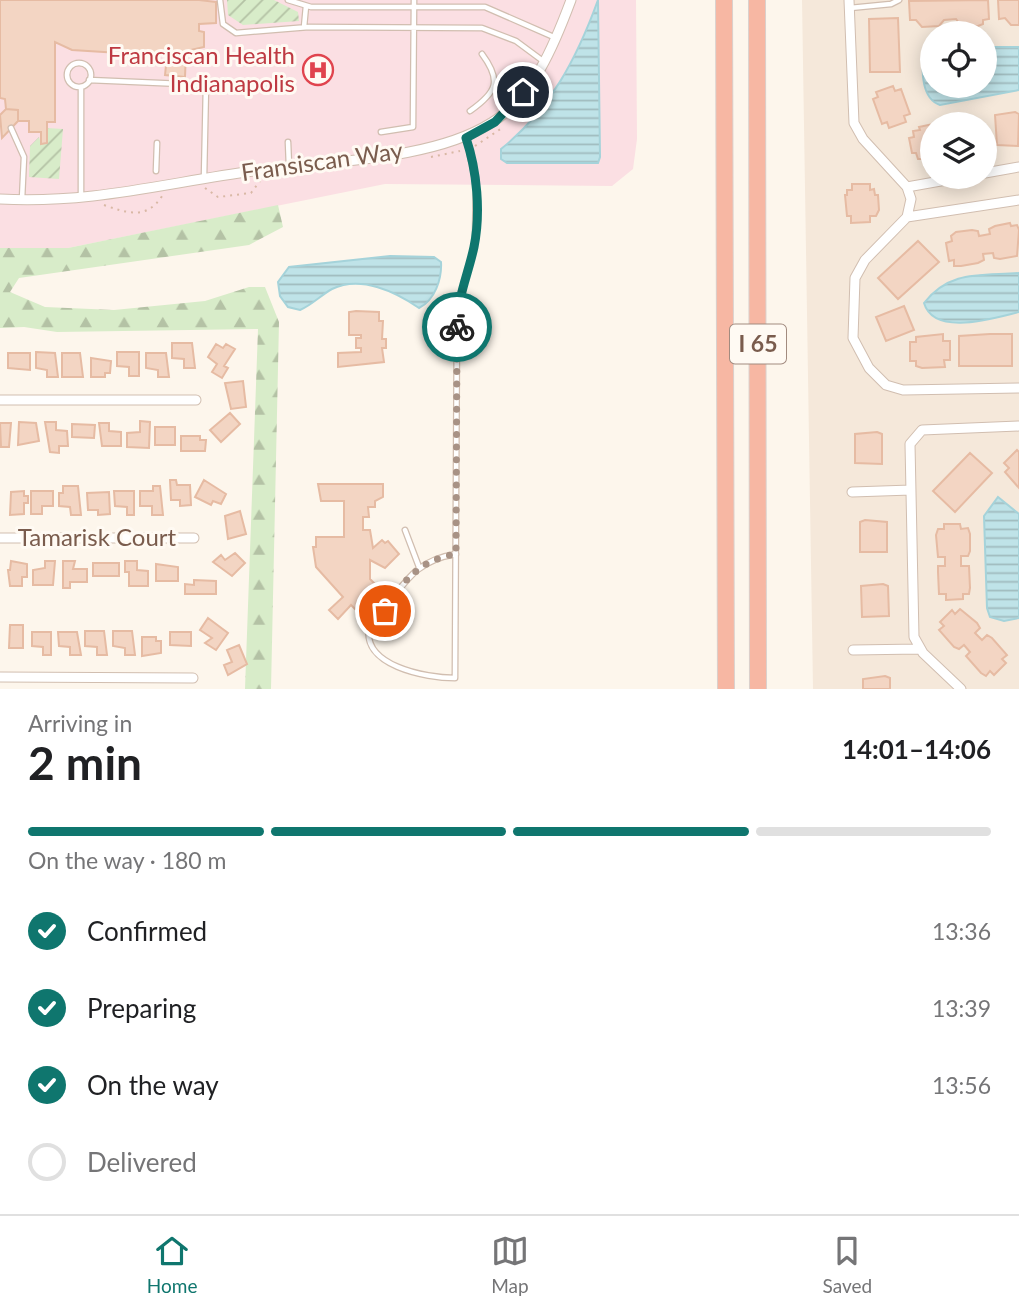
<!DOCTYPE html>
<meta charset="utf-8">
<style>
:root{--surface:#fff;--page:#f2f2f2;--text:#202124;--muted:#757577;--line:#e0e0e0;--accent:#0f766e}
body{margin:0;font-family:Lato,sans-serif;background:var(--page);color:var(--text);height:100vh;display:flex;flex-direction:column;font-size:26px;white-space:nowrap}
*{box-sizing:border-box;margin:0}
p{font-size:23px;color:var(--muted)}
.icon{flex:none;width:38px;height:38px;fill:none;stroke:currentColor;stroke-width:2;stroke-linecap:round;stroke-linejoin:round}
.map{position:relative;height:689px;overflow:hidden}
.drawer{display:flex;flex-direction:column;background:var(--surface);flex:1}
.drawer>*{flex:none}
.tools{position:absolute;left:920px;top:21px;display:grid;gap:14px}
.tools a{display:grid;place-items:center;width:77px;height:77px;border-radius:50%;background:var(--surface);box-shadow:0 4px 18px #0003;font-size:35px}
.pin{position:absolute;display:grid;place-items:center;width:60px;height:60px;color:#fff;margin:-30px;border:4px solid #fff;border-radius:50%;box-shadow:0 2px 7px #0007}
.courier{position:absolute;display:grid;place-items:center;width:70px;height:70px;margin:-35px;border:5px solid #0f766e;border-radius:50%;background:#fff;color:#222;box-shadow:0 2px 9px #0007}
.overview em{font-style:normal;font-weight:700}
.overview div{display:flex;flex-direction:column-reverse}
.overview{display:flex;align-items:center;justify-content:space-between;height:119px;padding:0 28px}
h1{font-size:46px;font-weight:700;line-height:52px}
.bar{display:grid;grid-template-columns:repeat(4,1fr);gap:10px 7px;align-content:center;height:84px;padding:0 28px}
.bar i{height:9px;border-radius:5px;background:var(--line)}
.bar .active{background:var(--accent)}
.bar p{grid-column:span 4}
ol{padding:0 28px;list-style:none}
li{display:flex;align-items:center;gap:21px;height:77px}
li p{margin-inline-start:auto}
li .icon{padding:7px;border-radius:50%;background:var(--accent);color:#fff;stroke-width:4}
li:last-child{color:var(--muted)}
li i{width:38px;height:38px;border:4px solid var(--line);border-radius:50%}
.tab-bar{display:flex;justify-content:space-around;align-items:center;height:98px;border-top:2px solid var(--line);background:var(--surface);font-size:19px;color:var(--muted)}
.tab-bar a{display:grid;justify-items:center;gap:4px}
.tab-bar .active{color:var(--accent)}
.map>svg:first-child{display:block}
.residential{fill:#f5e8da;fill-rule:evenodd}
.medical{fill:#fbdfe3}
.forest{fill:url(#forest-firs)}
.garden{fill:url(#garden-furrows)}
.water{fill:url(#water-rules);stroke:#a5d3da;stroke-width:2}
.building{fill:#f3d5c3;stroke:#e6bba3;stroke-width:2}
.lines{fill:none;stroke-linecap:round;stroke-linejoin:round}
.lane-casing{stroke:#d1beb0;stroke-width:7}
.street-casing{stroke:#d1beb0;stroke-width:11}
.highway-casing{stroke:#dad1cd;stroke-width:18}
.path{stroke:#d9b8a5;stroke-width:2;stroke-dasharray:2 5;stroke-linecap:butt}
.lane{stroke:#fff;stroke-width:4.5}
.street{stroke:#fff;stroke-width:9}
.highway{stroke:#f7b7a3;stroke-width:16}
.done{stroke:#a89285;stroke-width:7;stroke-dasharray:0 12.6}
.route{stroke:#0f766e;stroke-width:9}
.labels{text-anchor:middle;stroke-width:6;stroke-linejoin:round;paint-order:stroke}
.shield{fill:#fffaf3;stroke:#a28b7f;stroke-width:2}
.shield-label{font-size:23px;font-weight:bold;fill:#7a5c4d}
.health-label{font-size:24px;fill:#be3a42;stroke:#fffaf3;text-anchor:end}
.street-label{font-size:24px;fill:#7a5c4d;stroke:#fffaf3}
</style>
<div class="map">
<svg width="1019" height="689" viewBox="0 0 1019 689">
<defs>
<pattern id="forest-firs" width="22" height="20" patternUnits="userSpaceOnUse" patternTransform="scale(1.75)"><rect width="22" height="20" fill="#d8ecc9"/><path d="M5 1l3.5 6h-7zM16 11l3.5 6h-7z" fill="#b4c2a5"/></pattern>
<pattern id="garden-furrows" width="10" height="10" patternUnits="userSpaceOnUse" patternTransform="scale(1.75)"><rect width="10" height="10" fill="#d8ecc9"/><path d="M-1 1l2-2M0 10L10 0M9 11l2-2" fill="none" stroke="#b4c2a5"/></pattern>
<pattern id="water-rules" width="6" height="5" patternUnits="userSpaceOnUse" patternTransform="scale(1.75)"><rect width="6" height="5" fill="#bfe3e8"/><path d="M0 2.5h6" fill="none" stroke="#a0bbbe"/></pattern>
</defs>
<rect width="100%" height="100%" fill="#fdf6ec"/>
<path class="residential" d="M802,0H1019V689H813ZM933,33H985V86H933ZM933,124H985V177H933Z"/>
<path class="medical" d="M0,0H636L637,139L633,169L612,186L385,184L68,248H0Z"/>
<path class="forest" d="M278,205L283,227L249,245L19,278L10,292L45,307L114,310L205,301L249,287H265L279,322L271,689H245L258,329L57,332L24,327L0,328V248H68Z"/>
<path class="garden" d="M227,0H274L298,12L299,21L243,25L228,15Z
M47,128L63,129L59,179L29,177L30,146L39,137L41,144L47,143Z"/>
<path class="water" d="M598,0L600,157L598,163H507L501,159V149C550,110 577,58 598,0Z
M985,47H1019V90L940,105C922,99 921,72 924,55L933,48V86H985Z
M390,256L434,257L441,262C442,279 435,300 419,308C396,292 361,275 332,289C321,295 312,305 300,310L288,307L280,296L278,282L289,267Z
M1019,273V312C994,318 934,337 924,303C950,270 980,276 1019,273Z
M998,497L1019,514V618L1004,621L990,617L987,608L984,516Z"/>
<path class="building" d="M0,0H199L216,2V23L199,24V31L204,32V47L186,51L185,77L165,75L167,56L72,50L55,42V122H47V143L41,144V132H29V121H18V110L6,109L5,99L0,98Z
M988,0L989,19L983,20V24L978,26L962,27L956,19L944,20L939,26L922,27L916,20H910L909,1Z
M998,0H1019V25H1011L1005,18L999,19Z
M898,18L900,72H870L869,19Z
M893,86L895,91L901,89L910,114L904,116L906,122L889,128L887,122L882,124L873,99L878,97L876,92Z
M6,109L18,110V121L2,138L0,115Z
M1015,112L1019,114L1018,146L997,145L995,115Z
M933,124V159H918L916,153H912L909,138L914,137L913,131L920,130L919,127Z
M852,184H870V190L874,189L875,195H878L879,210L876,216H870V222L851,223V216H847L845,195H847V190H852Z
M1010,223L1011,226L1017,225L1019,230L1017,256L1000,259L994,258L993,253L983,254L984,260L978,263L961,266H954V260L949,261L946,243L952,241L951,236L956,232L972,230L978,231L979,236L990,234L989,229L995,226Z
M918,241L939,262L898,299L878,278Z
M904,306L914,330L886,341L876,317Z
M356,311L379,312V321H383L382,339H386V348H382L384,362L338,367V353L361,352V348H356V338H361V335H349V312Z
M943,334V341H950V360H944L945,367L922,368L916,366V361H910V342H916V337Z
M990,334H1012V366H959V336Z
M172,343H192L195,368H184V359L172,358Z
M216,344L223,348L226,344L235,349L224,366L228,368L222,378L212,372L217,364L208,357Z
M36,352L55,353L58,377H47V370L36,368Z
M117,352H139V376H129V367L117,366Z
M8,353H30V370L8,368Z
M62,353H80L83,377H62Z
M146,353H166L169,377H158V370L146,368Z
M91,358L111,361L110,373H105V377H91Z
M243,381L246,407L231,409L225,383Z
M230,413L240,424L221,442L210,430Z
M140,421L150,422L149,448L127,447V433L140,432Z
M19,422L36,423L39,441L18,445Z
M45,422H56V430L67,431L68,446H59V453L50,452Z
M0,423H11L9,447H1Z
M99,423H109V431L121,432V446H102Z
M72,424L95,425L94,438L72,437Z
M155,427H175V445H155Z
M877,432L882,434V464L855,463V434Z
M181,436H200V440H206L205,451H181Z
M1017,450L1019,452V488L1005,472L1009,468L1004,463Z
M970,453L992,473L955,512L933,491Z
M170,480H176L177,485H190L191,505L180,506V500H171Z
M204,480L226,494L221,504L213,501L211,505L195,497Z
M318,484H383V497L375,501V507H368L369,517H363V530H370L373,548L382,540L385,543L388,541L399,554L385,568L370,560V579L383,592L364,611L361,608L358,612L351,605L338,619L329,610L343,597L316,567L313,547H316V537H344V501H321Z
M63,486H78L81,515H71L70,507L59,506V493H63Z
M153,486H160L163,515H152V506H140V491H153Z
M24,491V496H28V503H24V514L10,515L11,492Z
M31,491H53V506H42V514H31Z
M114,491H134V515H127V507L115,506Z
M109,492L110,514L98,515V510H88L87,493Z
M240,511L246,534L228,539L225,516Z
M865,520L887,522V552H860V522Z
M944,524H960L961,529L968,528L970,534V551L968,556H961V566H969L970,588L969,594H963V599L946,600V594H939L938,572V566H945V557H938L936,535L938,529H944Z
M235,553L245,563L232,576L213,562L221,555L225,560Z
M11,561L27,564V577H22V586H10L8,570H10Z
M45,561H55L53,585H33V570L45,568Z
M63,561H75L73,569H87V582H70V588H63Z
M125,561H137V570L148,571V586H129V572H125Z
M93,563H119V576H93Z
M156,564L178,567V581H156Z
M194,580L216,581V594H185V584L194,585Z
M883,584L888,586L889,616L862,617L861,586Z
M960,609L977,623L980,628L975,633L982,640L987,635L992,638L1007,655L1002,659L1006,663L994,675L990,671L986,676L981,673L966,656L970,652L964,645L959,649L954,647L939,630L944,626L940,622L952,610L955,614Z
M208,618L228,633L216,650L205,643L212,638L200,630Z
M10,625H23V648H9Z
M85,631H104L107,655H97V647L85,646Z
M113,631H132L135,655H125V648L113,646Z
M32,632H51V655H43V647L32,646Z
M58,632H77L81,655H70V647L59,646Z
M170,632H191V646L170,645Z
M142,637H156V641H161V653L142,656Z
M239,645L247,664L228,675L224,665L232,662L227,650Z
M885,676L890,678V689H863V679Z"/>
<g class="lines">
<g class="lane-casing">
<path id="lane" d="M220,0L223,24L236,33L309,27L482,28L516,41L543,61
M288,0L311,7H485L556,38
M850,8L891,4L899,0
M304,27L306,6
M67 75a12 12 0 1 1 24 0a12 12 0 1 1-24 0Z
M89,80L206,85L204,178
M81,87V198
M470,111C497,92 502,81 482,54
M11,128L24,157L22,199
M381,132L413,127L414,0
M288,142L289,166
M156,171L157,143
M405,530L419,567
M456,554C406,562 402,594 370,624C358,666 427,678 455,678L457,311L475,243L476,183L466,137"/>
</g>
<g class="street-casing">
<path id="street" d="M849,0L854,123L863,139L907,187L911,199L907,217L865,260L855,278L853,338L869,368L886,385L903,390L1019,388
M985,173L1019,167
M907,187L963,177
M0,199C91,204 165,183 253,171C324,161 431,161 491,123C533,98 555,43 571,0
M907,217L1019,200
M0,400H196
M852,492L911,490
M0,538H194
M853,650L919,649
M0,677L193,678
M961,689L923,653L914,637L910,444L922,430L1019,426"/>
</g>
<g class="highway-casing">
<path id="highway" d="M724,0L726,689
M757,0L758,689"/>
</g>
<path class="path" d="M475,146L502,128
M431,157L460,151
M205,188L218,197L251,193L260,181
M104,205C127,213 147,220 162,196"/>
<use href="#lane" class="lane"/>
<use href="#street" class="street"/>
<use href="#highway" class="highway"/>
</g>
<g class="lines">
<path class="done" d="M385,611C403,580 420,560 456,554L457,327"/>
<path class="route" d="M457,327C457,298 468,275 474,247C481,212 477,171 466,138L495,122L523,92"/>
</g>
<defs>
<g id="hospital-ring" transform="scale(1.575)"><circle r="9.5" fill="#fffaf3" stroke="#e0444e" stroke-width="1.5"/><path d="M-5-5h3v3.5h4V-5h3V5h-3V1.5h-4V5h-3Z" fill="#e0444e"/></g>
</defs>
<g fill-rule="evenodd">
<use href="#hospital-ring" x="318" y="70"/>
</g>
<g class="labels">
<rect class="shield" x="730" y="324.5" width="56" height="39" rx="5"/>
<g class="shield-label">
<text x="758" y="352">I 65</text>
</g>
<g class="health-label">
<text x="295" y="64">Franciscan Health<tspan x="295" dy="28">Indianapolis</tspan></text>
</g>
<g class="street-label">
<text transform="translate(322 162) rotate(-8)" y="8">Fransiscan Way</text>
<text x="97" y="546">Tamarisk Court</text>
</g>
</g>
</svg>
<div class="tools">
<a><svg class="icon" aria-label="locate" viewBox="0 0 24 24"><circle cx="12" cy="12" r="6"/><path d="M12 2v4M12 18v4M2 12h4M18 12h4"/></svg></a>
<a><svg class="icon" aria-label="layers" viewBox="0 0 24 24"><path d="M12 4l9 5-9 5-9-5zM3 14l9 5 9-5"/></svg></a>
</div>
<div class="pin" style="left:385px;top:611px;background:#ea580c"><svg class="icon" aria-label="bag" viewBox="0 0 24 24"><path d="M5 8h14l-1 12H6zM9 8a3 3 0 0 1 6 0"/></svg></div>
<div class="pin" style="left:523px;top:92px;background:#1f2937"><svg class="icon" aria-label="home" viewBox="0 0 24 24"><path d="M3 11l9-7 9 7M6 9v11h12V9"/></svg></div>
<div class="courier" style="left:457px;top:327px"><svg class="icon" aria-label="bike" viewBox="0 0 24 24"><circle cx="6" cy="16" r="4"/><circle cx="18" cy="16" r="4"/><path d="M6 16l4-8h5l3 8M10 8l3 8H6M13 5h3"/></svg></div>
</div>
<section class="drawer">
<div class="overview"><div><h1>2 min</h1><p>Arriving in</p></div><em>14:01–14:06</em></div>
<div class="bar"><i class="active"></i><i class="active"></i><i class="active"></i><i></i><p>On the way · 180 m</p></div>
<ol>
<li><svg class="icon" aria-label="check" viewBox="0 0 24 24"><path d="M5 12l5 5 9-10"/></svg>Confirmed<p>13:36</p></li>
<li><svg class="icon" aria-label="check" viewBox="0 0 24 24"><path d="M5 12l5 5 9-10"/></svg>Preparing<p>13:39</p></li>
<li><svg class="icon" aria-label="check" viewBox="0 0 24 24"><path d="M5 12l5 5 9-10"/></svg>On the way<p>13:56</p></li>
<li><i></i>Delivered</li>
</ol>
</section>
<nav class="tab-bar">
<a class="active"><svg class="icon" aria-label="home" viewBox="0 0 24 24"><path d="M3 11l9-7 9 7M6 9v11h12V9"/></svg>Home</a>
<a><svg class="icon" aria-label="map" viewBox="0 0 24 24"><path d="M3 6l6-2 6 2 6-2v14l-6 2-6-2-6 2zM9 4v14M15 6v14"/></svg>Map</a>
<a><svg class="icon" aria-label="saved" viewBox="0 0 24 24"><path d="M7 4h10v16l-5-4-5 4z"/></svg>Saved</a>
</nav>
